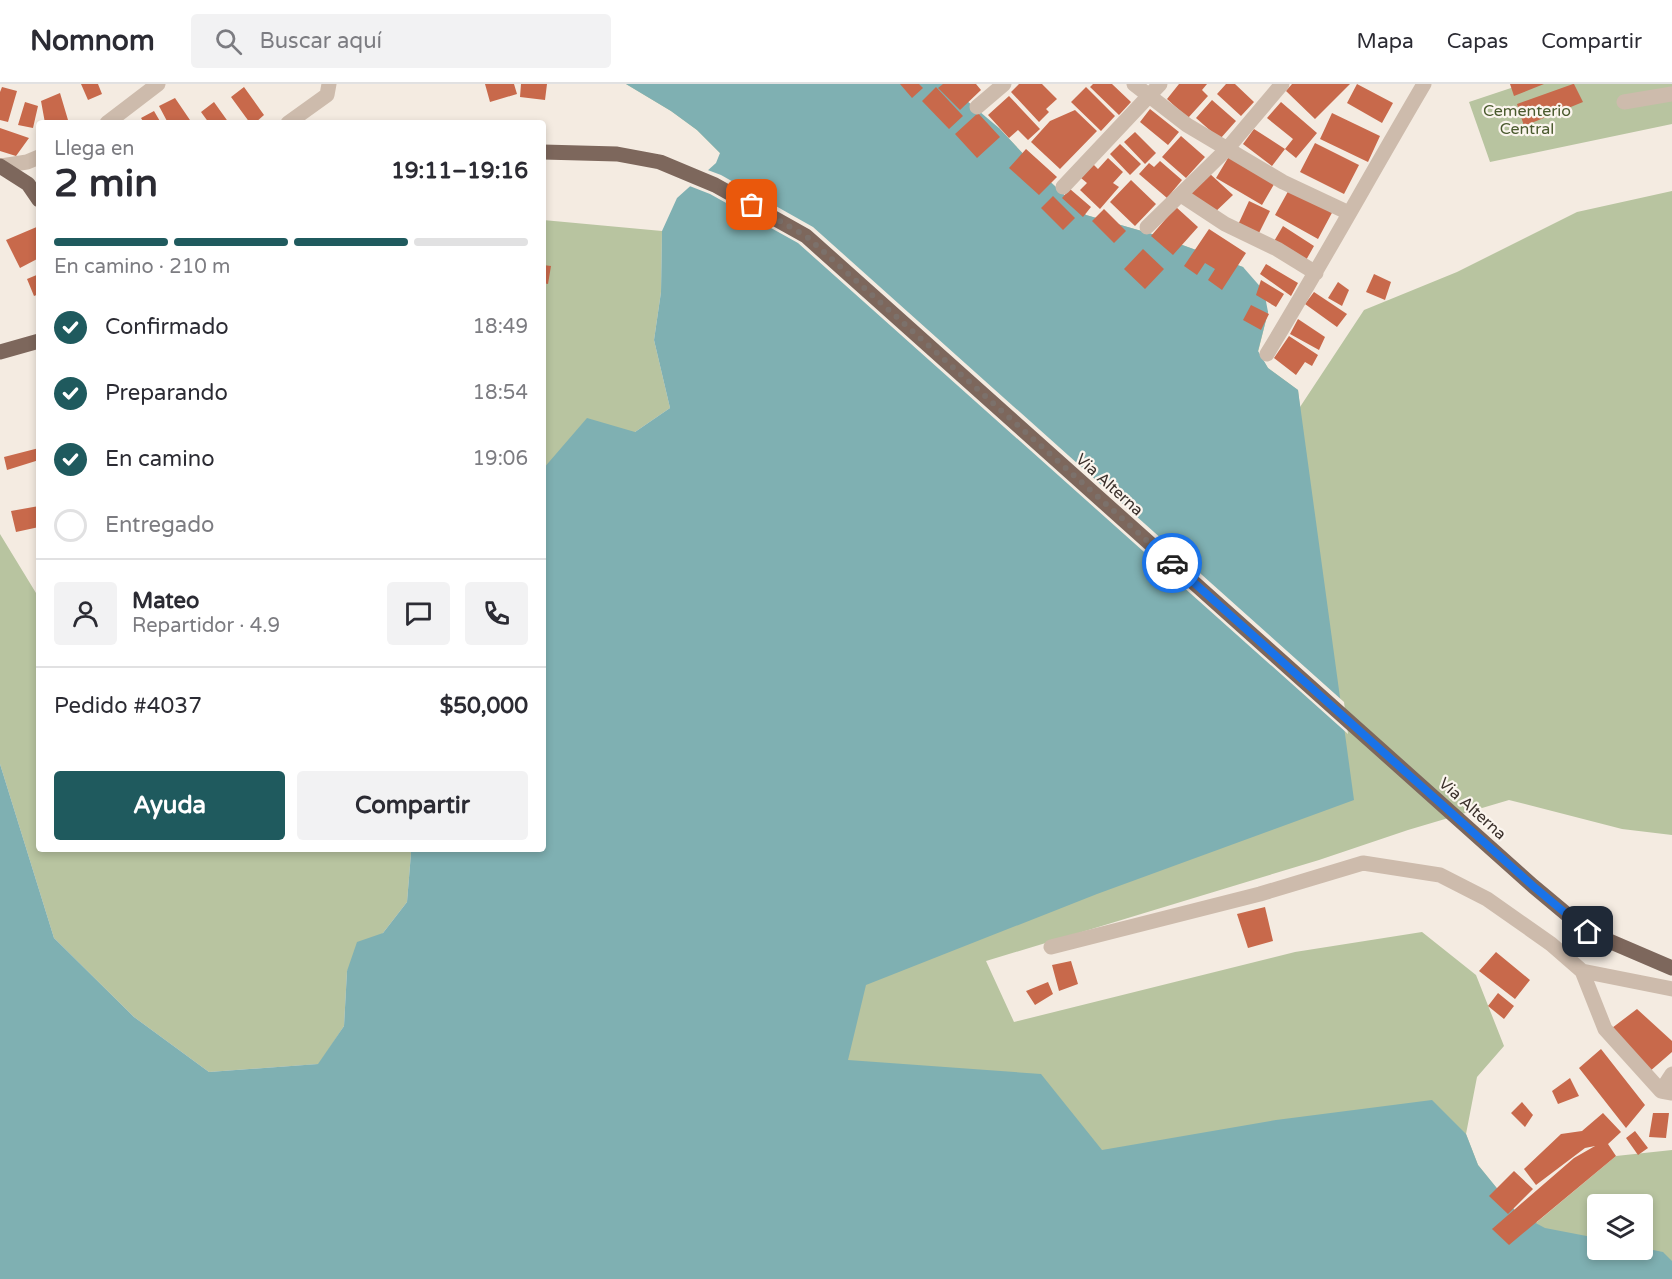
<!DOCTYPE html>
<html lang="es">
<meta charset="utf-8">
<style>
:root{--surface:#fff;--page:#f2f2f3;--text:#2b2b33;--muted:#7c7c81;--line:#e1e1e2;--accent:#1f5a5e}
body{margin:0;font-family:"Varela Round",sans-serif;background:var(--page);color:var(--text);height:100vh;display:flex;flex-direction:column;font-size:22px;white-space:nowrap}
*{box-sizing:border-box;margin:0}
p{font-size:20px;color:var(--muted)}
.icon{flex:none;width:33px;height:33px;fill:none;stroke:currentColor;stroke-width:2;stroke-linecap:round;stroke-linejoin:round}
.map{position:relative;flex:1;overflow:hidden}
.panel{position:absolute;left:36px;top:36px;width:510px;height:732px;display:flex;flex-direction:column;background:var(--surface);border-radius:6px;box-shadow:0 3px 9px #0003}
.panel>*{flex:none}
.tools{position:absolute;left:1587px;top:1110px;display:grid;gap:12px}
.tools a{display:grid;place-items:center;width:66px;height:66px;border-radius:6px;background:var(--surface);box-shadow:0 3px 9px #0003;font-size:30px}
.pin{position:absolute;display:grid;place-items:center;width:51px;height:51px;color:#fff;margin:-26px;border-radius:12px;box-shadow:0 3px 9px #0006}
.courier{position:absolute;display:grid;place-items:center;width:60px;height:60px;margin:-30px;border:4px solid #1a73e8;border-radius:50%;background:#fff;color:#222;box-shadow:0 2px 8px #0007}
.overview em{font-style:normal;font-weight:700}
.overview div{display:flex;flex-direction:column-reverse}
.overview{display:flex;align-items:center;justify-content:space-between;height:102px;padding:0 18px}
h1{font-size:39px;font-weight:700;line-height:45px}
.bar{display:grid;grid-template-columns:repeat(4,1fr);gap:9px 6px;align-content:center;height:72px;padding:0 18px}
.bar i{height:8px;border-radius:4px;background:var(--line)}
.bar .current{background:var(--accent)}
.bar p{grid-column:span 4}
.line{display:flex;align-items:center;gap:15px;padding:0 18px;border-top:2px solid var(--line)}
.line div{flex:1}
.round{display:grid;place-items:center;flex:none;width:63px;height:63px;border-radius:6px;background:var(--page)}
ol{padding:0 18px;list-style:none}
li{display:flex;align-items:center;gap:18px;height:66px}
li p{margin-inline-start:auto}
li .icon{padding:6px;border-radius:50%;background:var(--accent);color:#fff;stroke-width:4}
li:last-child{color:var(--muted)}
li i{width:33px;height:33px;border:3px solid var(--line);border-radius:50%}
.action{display:flex;gap:12px;margin-top:auto;padding:12px 18px}
.action a{flex:1;height:69px;border-radius:6px;background:var(--accent);color:#fff;font-size:24px;font-weight:700;line-height:69px;text-align:center}
.action a+a{background:var(--page);color:var(--text)}
header{display:flex;align-items:center;gap:36px;box-sizing:border-box;height:84px;padding:0 30px;background:var(--surface);border-bottom:2px solid var(--line)}
header strong{font-size:28px}
nav{display:flex;gap:33px;margin-inline-start:auto;font-size:21px}
.search{width:420px;height:54px;background:var(--page);display:flex;align-items:center;gap:15px;box-sizing:border-box;padding:0 21px;border-radius:6px;color:var(--muted);font-size:22px}
.map>svg:first-child{display:block}
.green{fill:#b8c4a0;fill-rule:evenodd}
.water{fill:#7fb0b2}
.pier{fill:#f4ebe1}
.building{fill:#c8694b}
.lines{fill:none;stroke-linecap:round;stroke-linejoin:round}
.minor{stroke:#cdbbac;stroke-width:15}
.major{stroke:#7d675c;stroke-width:15}
.done{stroke:#7c716b;stroke-width:6;stroke-dasharray:0 10.8}
.route{stroke:#1a73e8;stroke-width:8}
.labels{text-anchor:middle;stroke-width:4.5;stroke-linejoin:round;paint-order:stroke}
.park-label{font-size:16px;fill:#4a5a2e;stroke:#fbf5ee}
.street-label{font-size:16px;fill:#3b302b;stroke:#fbf5ee}
</style>
<header>
<strong>Nomnom</strong>
<div class="search"><svg class="icon" aria-label="search" viewBox="0 0 24 24"><circle cx="10" cy="10" r="6"/><path d="M15 15l6 6"/></svg>Buscar aquí</div>
<nav><a>Mapa</a><a>Capas</a><a>Compartir</a></nav>
</header>
<div class="map">
<svg width="1672" height="1195" viewBox="0 0 1672 1195">
<rect width="100%" height="100%" fill="#f4ebe1"/>
<path class="green" d="M626,0L999,44L1043,91L1086,131L1152,150L1243,183L1268,228L1258,268L1268,284L1298,306L1300,323L1364,226L1457,188L1577,128L1672,107V751L1622,745L1509,716L1408,746L1319,776L986,877L1014,938L1295,868L1422,848L1476,891L1504,962L1477,993L1466,1050L1478,1081L1517,1129L1537,1138L1616,1072L1672,1066V1195H985L874,1191L720,69L697,46L671,27ZM1598,1120H1642V1166H1598Z
M1523,0H1672V40L1490,78L1469,18Z
M543,136L662,147L661,208L654,256L670,324L635,348L543,385Z
M0,450L36,509L39,521V765H408L411,769L407,818L383,849L347,887L344,942L319,980L209,988L134,933L54,854L0,680Z"/>
<path class="water" d="M626,0H947L999,44L1043,91L1086,131L1152,150L1243,183L1264,207L1268,228L1258,267L1268,284L1298,306L1354,716L1097,810L866,901L848,976L1041,990L1102,1066L1276,1036L1432,1016L1466,1050L1478,1081L1517,1129L1545,1144L1597,1154L1598,1166H1642L1643,1164L1663,1168L1672,1177V1195H0V680L54,854L134,933L209,988L318,980L344,942L347,887L357,858L383,849L407,818L411,769L408,765H543V385L587,334L635,348L670,324L654,256L661,208L662,147L677,114L716,79L720,69L697,46L671,27Z"/>
<path class="pier" d="M705,85L721,91L813,143L1344,618L1348,650L798,159L710,110L687,101Z"/>
<path class="building" d="M81,0H98L102,10L88,16Z
M485,0H514L517,10L490,18Z
M521,0H547L545,16L520,13Z
M900,0H919L923,4L912,14Z
M943,0H976L981,6L960,26L938,4Z
M1019,0H1042L1057,15L1046,25L1049,28L1039,38L1011,8Z
M1093,0H1112L1131,18L1119,31L1090,3Z
M1179,0H1207L1202,6L1208,12L1188,34L1167,15Z
M1226,0H1235L1254,18L1241,32L1217,10Z
M1292,0H1350L1315,35L1286,7Z
M1357,0L1393,19L1382,39L1347,19Z
M1510,0H1544L1514,12Z
M1573,0H1574L1583,18L1524,42L1517,20Z
M2,3L17,7L8,38L0,36V8Z
M244,3L264,31L255,39H250L231,13Z
M936,3L963,32L949,45L922,17Z
M1086,3L1115,32L1101,47L1071,18Z
M60,9L68,36L57,39H45L41,17Z
M1009,12L1040,45L1028,56L1018,46L1009,54L988,31Z
M175,14L192,39H168L159,22Z
M1212,16L1236,37L1220,55L1196,34Z
M25,18L38,22L33,44L18,41Z
M214,18L229,39H209L201,28Z
M1281,18L1317,49L1296,74L1285,65L1293,55L1267,34Z
M1150,25L1179,48L1168,61L1140,38Z
M1075,26L1097,47L1060,85L1031,58L1050,37Z
M154,27L161,39H144L141,34Z
M978,29L1000,53L977,74L955,50Z
M1332,29L1380,52L1368,78L1320,55Z
M0,44L29,54L16,72L0,67Z
M1254,45L1285,65L1272,82L1243,60Z
M1135,48L1156,69L1145,80L1124,58Z
M1181,52L1205,73L1186,94L1162,73Z
M1315,59L1359,81L1344,110L1300,88Z
M1120,60L1141,80L1130,91L1110,70Z
M1026,65L1057,93L1039,111L1009,84Z
M1231,69L1277,95L1262,121L1216,94Z
M1108,74L1123,88L1113,99L1119,103L1100,125L1080,106L1087,99L1081,94L1093,80L1098,85Z
M1160,77L1182,96L1167,114L1139,90L1149,79L1154,83Z
M1209,89L1233,111L1212,131L1188,112Z
M1131,96L1156,120L1135,142L1110,118Z
M1291,102L1334,125L1318,155L1275,131Z
M1070,105L1091,123L1083,133L1062,114Z
M1053,112L1075,134L1063,146L1041,124Z
M1249,117L1270,127L1257,153L1237,143Z
M1176,123L1198,143L1173,171L1151,152Z
M1104,125L1126,147L1114,159L1092,137Z
M39,142V174L20,184L6,156Z
M1283,142L1314,162L1305,178L1273,159Z
M1209,145L1246,169L1222,206L1208,196L1215,185L1205,179L1197,191L1184,182Z
M1143,165L1164,185L1145,205L1124,185Z
M1266,180L1298,199L1291,212L1260,190Z
M543,181L551,182L548,200L543,199Z
M39,190V210L34,212L27,195Z
M1374,190L1391,198L1385,216L1366,208Z
M1261,196L1284,210L1276,223L1256,211Z
M1338,198L1349,206L1342,222L1328,214Z
M1314,208L1347,230L1337,243L1305,220Z
M1251,221L1269,230L1261,246L1243,236Z
M1298,235L1325,253L1319,266L1290,250Z
M1289,252L1318,271L1312,282L1305,278L1296,291L1274,274Z
M39,364V376L7,386L4,373Z
M39,422V443L16,448L11,427Z
M1265,823L1273,857L1248,864L1237,830Z
M1496,868L1530,896L1515,915L1479,887Z
M1071,877L1078,900L1059,907L1052,881Z
M1048,898L1053,910L1035,921L1026,907Z
M1498,909L1514,922L1504,935L1488,922Z
M1637,925L1672,957V968L1649,988L1612,944Z
M1601,965L1645,1021L1626,1044L1579,984Z
M1570,994L1579,1012L1558,1020L1552,1007Z
M1522,1018L1533,1031L1525,1043L1511,1029Z
M1603,1029L1621,1048L1608,1060L1616,1072L1509,1161L1492,1145L1574,1074L1595,1062L1585,1064L1536,1101L1524,1085L1561,1050L1582,1047Z
M1653,1029H1669L1666,1054L1649,1053Z
M1635,1047L1648,1064L1638,1071L1626,1054Z
M1514,1087L1533,1105L1508,1130L1489,1112Z"/>
<g class="lines">
<path class="minor" d="M1134,0L1187,41L1283,98L1349,129
M1624,18L1672,10
M977,23L1004,0
M107,39L158,0
M288,39L327,11L329,0
M0,82L27,78L39,73
M1063,103L1160,0
M1181,111L1225,140L1277,165L1316,189
M1147,143L1227,65L1282,0
M1267,270C1321,181 1371,90 1424,0
M1051,863L1260,810L1363,779L1440,791L1487,815L1551,860L1582,887L1672,905
M1582,887L1605,945L1661,1007L1672,1009
M1661,1007L1672,990"/>
<path class="major" d="M543,68L617,70L660,78L715,101L806,152L1533,802L1588,848L1672,884
M0,82L28,100L39,116
M0,268L39,257"/>
</g>
<g class="lines">
<path class="done" d="M752,121L806,152L1172,479"/>
<path class="route" d="M1172,479L1533,802L1588,848"/>
</g>
<g class="labels">
<g class="park-label">
<text x="1527" y="32">Cementerio<tspan x="1527" dy="18">Central</tspan></text>
</g>
<g class="street-label">
<text transform="translate(1110 400) rotate(42)" y="6">Via Alterna</text>
<text transform="translate(1473 724) rotate(42)" y="6">Via Alterna</text>
</g>
</g>
</svg>
<div class="tools">
<a><svg class="icon" aria-label="layers" viewBox="0 0 24 24"><path d="M12 4l9 5-9 5-9-5zM3 14l9 5 9-5"/></svg></a>
</div>
<div class="pin" style="left:752px;top:121px;background:#ea580c"><svg class="icon" aria-label="bag" viewBox="0 0 24 24"><path d="M5 8h14l-1 12H6zM9 8a3 3 0 0 1 6 0"/></svg></div>
<div class="pin" style="left:1588px;top:848px;background:#1f2937"><svg class="icon" aria-label="home" viewBox="0 0 24 24"><path d="M3 11l9-7 9 7M6 9v11h12V9"/></svg></div>
<div class="courier" style="left:1172px;top:479px"><svg class="icon" aria-label="car" viewBox="0 0 24 24"><path d="M5 17H2v-5l4-1 3-4h7l3 4 3 1v5h-3M9 17h6M6 11h13"/><circle cx="7" cy="17" r="2"/><circle cx="17" cy="17" r="2"/></svg></div>
<section class="panel">
<div class="overview"><div><h1>2 min</h1><p>Llega en</p></div><em>19:11–19:16</em></div>
<div class="bar"><i class="current"></i><i class="current"></i><i class="current"></i><i></i><p>En camino · 210 m</p></div>
<ol>
<li><svg class="icon" aria-label="check" viewBox="0 0 24 24"><path d="M5 12l5 5 9-10"/></svg>Confirmado<p>18:49</p></li>
<li><svg class="icon" aria-label="check" viewBox="0 0 24 24"><path d="M5 12l5 5 9-10"/></svg>Preparando<p>18:54</p></li>
<li><svg class="icon" aria-label="check" viewBox="0 0 24 24"><path d="M5 12l5 5 9-10"/></svg>En camino<p>19:06</p></li>
<li><i></i>Entregado</li>
</ol>
<div class="line" style="height:108px"><a class="round"><svg class="icon" aria-label="person" viewBox="0 0 24 24"><circle cx="12" cy="8" r="4"/><path d="M4 21q1-7 8-7t8 7"/></svg></a><div><b>Mateo</b><p>Repartidor · 4.9</p></div><a class="round"><svg class="icon" aria-label="chat" viewBox="0 0 24 24"><path d="M4 5h16v11H9l-5 4z"/></svg></a><a class="round"><svg class="icon" aria-label="phone" viewBox="0 0 24 24"><path d="M5 4h4l2 5-3 2q2 4 5 5l2-3 5 2v4C11 20 4 13 5 4z"/></svg></a></div>
<div class="line" style="height:78px"><div>Pedido #4037</div><b>$50,000</b></div>
<div class="action"><a>Ayuda</a><a>Compartir</a></div>
</section>
</div>
